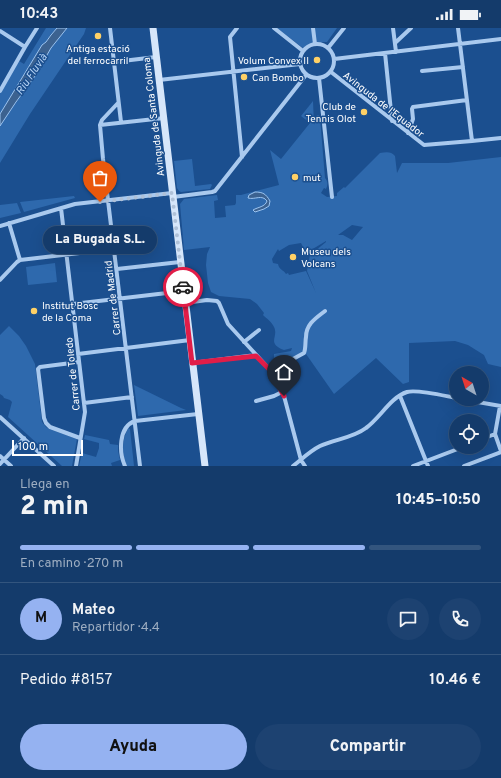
<!DOCTYPE html>
<html lang="es">
<meta charset="utf-8">
<style>
:root{--surface:#143b6b;--page:#1d4271;--text:#f1f3f6;--muted:#9dadc1;--line:#33557e;--accent:#95b2f1}
body{margin:0;font-family:Overpass,sans-serif;background:var(--page);color:var(--text);height:100vh;display:flex;flex-direction:column;font-size:15px;white-space:nowrap}
*{box-sizing:border-box;margin:0}
p{font-size:13px;color:var(--muted)}
.icon{flex:none;width:22px;height:22px;fill:none;stroke:currentColor;stroke-width:2;stroke-linecap:round;stroke-linejoin:round}
.map{position:relative;height:438px;overflow:hidden}
.side{display:flex;flex-direction:column;background:var(--surface);flex:1}
.side>*{flex:none}
.needle{width:26px;rotate:321deg}
.tools{position:absolute;left:449px;top:338px;display:grid;gap:8px}
.tools a{display:grid;place-items:center;width:40px;height:40px;border-radius:50%;background:var(--surface);box-shadow:0 4px 16px #0002,0 0 0 1px var(--line);font-size:20px}
.scale{position:absolute;left:12px;bottom:10px;width:71px;box-sizing:border-box;padding-left:4px;border:2px solid #fff;border-top:0;font-size:11px;line-height:14px;white-space:nowrap;color:#fff;-webkit-text-stroke:3px #1b4f8f;paint-order:stroke}
.pin{position:absolute;display:grid;place-items:center;width:34px;height:34px;color:#fff;margin:-41px -17px;border-radius:50% 50% 50% 0;rotate:-45deg;box-shadow:0 0 4px #0007}
.pin .icon{rotate:45deg}
.courier{position:absolute;display:grid;place-items:center;width:40px;height:40px;margin:-20px;border:3px solid #e11d48;border-radius:50%;background:#fff;color:#222;box-shadow:0 1px 5px #0007}
.bubble{position:absolute;height:28px;border-radius:14px;background:var(--surface);box-shadow:0 4px 16px #0002,0 0 0 1px var(--line);font-size:13px;font-weight:800;line-height:28px;text-align:center}
.summary em{font-style:normal;font-weight:800}
.summary div{display:flex;flex-direction:column-reverse}
.summary{display:flex;align-items:center;justify-content:space-between;height:68px;padding:0 20px}
h1{font-size:26px;font-weight:800;line-height:30px}
.bar{display:grid;grid-template-columns:repeat(4,1fr);gap:6px 4px;align-content:center;height:48px;padding:0 20px}
.bar i{height:5px;border-radius:3px;background:var(--line)}
.bar .current{background:var(--accent)}
.bar p{grid-column:span 4}
.line{display:flex;align-items:center;gap:10px;padding:0 20px;border-top:1px solid var(--line)}
.line div{flex:1}
.round{display:grid;place-items:center;flex:none;width:42px;height:42px;border-radius:21px;background:var(--page)}
.button{display:flex;gap:8px;margin-top:auto;padding:8px 20px}
.button a{flex:1;height:46px;border-radius:24px;background:var(--accent);color:#111;font-size:16px;font-weight:800;line-height:46px;text-align:center}
.button a+a{background:var(--page);color:var(--text)}
.status{display:flex;justify-content:space-between;align-items:center;height:28px;padding:0 20px;background:var(--surface);direction:ltr}
.status svg{height:11px;fill:currentColor}
.map>svg:first-child{display:block}
.green{fill:#2e69ad;fill-rule:evenodd}
.water{fill:#3c6290;stroke:#9cc4f0}
.lines{fill:none;stroke-linecap:round;stroke-linejoin:round}
.street{stroke:#a9c9ee;stroke-width:4}
.secondary{stroke:#d6e6fa;stroke-width:7}
.done{stroke:#afc1d8;stroke-width:4;stroke-dasharray:0 7.2}
.route{stroke:#e11d48;stroke-width:5}
.poi-dot{fill:#ffd166;stroke:#1b4f8f;stroke-width:1.5}
.labels{text-anchor:middle;stroke-width:3;stroke-linejoin:round;paint-order:stroke}
.poi-label{font-size:10px;fill:#fff;stroke:#1b4f8f;text-anchor:start}
.street-label{font-size:10px;fill:#fff;stroke:#1b4f8f}
.water-label{font-size:11px;font-style:italic;fill:#b5d3f5;stroke:#1b4f8f}
</style>
<div class="status"><b>10:43</b><svg viewBox="0 0 49 12"><path d="M0 12V9h3v3zM5 12V6h3v6zM10 12V3h3v9zM15 12V0h3v12zM26 1h20v11H26zM47 4h2v5h-2z"/></svg></div>
<div class="map">
<svg width="501" height="438" viewBox="0 0 501 438">
<rect width="100%" height="100%" fill="#1b4f8f"/>
<path class="green" d="M46,0H57L51,6L46,14L42,17L0,86V62L19,33L24,36Z
M67,0H86L84,6L30,86L0,135V98L1,96L35,48L51,20Z
M277,0H337L327,14C317,14 311,15 303,20Z
M313,73L314,97L317,87H319L320,89L325,150C328,153 328,157 326,161L324,160L321,165L327,169L337,168V165L344,159L345,160L380,125C386,124 391,123 395,128L397,145L402,135H448L501,129V339L488,336L484,327L468,317L455,313L409,315V354L403,356L376,330L334,366L306,326L274,340V326L291,323L292,320L284,322C266,315 279,309 274,299C272,294 266,290 263,287L264,285L257,276L250,271L219,268L211,264L208,255L206,237L207,226L210,219L184,222L180,176L184,171L217,167L218,172L214,173L215,190L226,189L225,178L235,177L236,175V167H241L279,157L270,122L281,131L310,95L301,88ZM352,197L363,199L352,212L343,207H338ZM326,213V214L310,227L307,243L316,265L306,243L289,247L288,245L286,246C284,242 279,242 278,236L273,235L272,231L278,221L279,223L289,217L301,215L306,225Z
M192,131L195,158L211,156L212,157L210,161L181,164L179,163L177,160L174,133Z
M74,168L75,170L24,184L20,174Z
M17,175L21,185L0,190V177Z
M55,235L57,254L28,257L26,239Z
M9,298L19,308L26,318L35,336L42,394L46,399L49,401L77,411L72,438H62L8,389L12,374L10,372L4,370L3,368L0,366V307Z
M134,357L181,380L186,382L138,388Z
M128,400L130,401L134,438H127C121,425 122,412 128,400Z
M85,407L109,412L110,416L118,417V423L120,432L111,435L112,438H79L82,425L96,429L99,420V415L84,411Z"/>
<path class="water" d="M57,0H67L51,20L35,48L16,74L0,98V86L42,17L46,14L51,7Z
M255,164C263,164 266,166 270,173L269,178L264,181L255,184L253,182C258,179 265,179 267,173C262,166 255,172 248,170L249,167Z"/>
<g class="lines">
<path class="street" d="M110,0L121,94
M237,0L230,9L242,129
M274,0L303,23
M313,0L315,16
M393,0L396,24
M458,0L472,113
M0,3L25,19
M395,15L411,0
M300 33a17 17 0 1 1 34 0a17 17 0 1 1-34 0Z
M328,20L344,0
M385,25L392,93
M334,31L501,11
M114,34L156,29
M422,43L463,39
M331,44L424,117L472,113L501,110
M319,50L332,169
M159,52L300,36
M0,63L25,19L37,0
M100,97L103,131L140,438
M100,97L164,90
M100,97L102,92L118,75
M408,105L413,91L412,81L413,79L467,72
M173,169L212,164L215,163L306,47
M61,180L85,384L76,438
M9,195L20,232
M0,198L75,176L172,165
M20,232L114,221
M117,241L180,234
M0,252L17,234L20,232
M185,275L207,272L217,273L219,275L228,296L271,343L284,368L301,432L305,438
M73,276L184,263
M244,314L259,302
M78,326L190,312
M79,334L40,339L38,341L44,390L46,395L50,399L80,410
M192,335L256,327
M271,343L304,325C306,320 305,314 306,309C306,296 316,290 325,283
M400,368L428,438
M460,371L501,378
M256,373L274,368L282,364
M84,375L132,369
M500,378L495,406L501,423
M0,389L54,438
M482,411L495,406
M0,428L11,438
M0,436L24,410
M125,438C119,425 118,399 135,393L198,386
M293,438C302,431 310,423 320,418C335,411 353,410 366,400C380,390 391,369 407,364C417,361 445,368 456,370
M413,438L463,419
M464,438L501,424"/>
<path class="secondary" d="M153,0L205,438"/>
</g>
<g class="lines">
<path class="done" d="M100,174L172,165L183,259"/>
<path class="route" d="M183,259L192,335L256,328L271,343L284,368"/>
</g>
<g class="poi-dot">
<circle cx="98" cy="8" r="4"/>
<circle cx="317" cy="32" r="4"/>
<circle cx="244" cy="49" r="4"/>
<circle cx="364" cy="84" r="4"/>
<circle cx="295" cy="149" r="4"/>
<circle cx="293" cy="229" r="4"/>
<circle cx="34" cy="283" r="4"/>
</g>
<g class="labels">
<g class="poi-label">
<text x="98" y="24" text-anchor="middle">Antiga estació<tspan x="98" dy="12">del ferrocarril</tspan></text>
<text x="309" y="36" text-anchor="end">Volum Convex II</text>
<text x="252" y="53">Can Bombo</text>
<text x="356" y="82" text-anchor="end">Club de<tspan x="356" dy="12">Tennis Olot</tspan></text>
<text x="303" y="153">mut</text>
<text x="301" y="227">Museu dels<tspan x="301" dy="12">Volcans</tspan></text>
<text x="42" y="281">Institut Bosc<tspan x="42" dy="12">de la Coma</tspan></text>
</g>
<g class="street-label">
<text transform="translate(384 76) rotate(38)" y="4">Avinguda de l'Equador</text>
<text transform="translate(153 89) rotate(-97)" y="4">Avinguda de Santa Coloma</text>
<text transform="translate(112 270) rotate(-97)" y="4">Carrer de Madrid</text>
<text transform="translate(72 346) rotate(-96)" y="4">Carrer de Toledo</text>
</g>
<g class="water-label">
<text transform="translate(31 46) rotate(-56)" y="4">Riu Fluvià</text>
</g>
</g>
</svg>
<div class="tools">
<a><svg class="needle" viewBox="-14 -14 28 28"><path d="M0-13l5 13h-10z" fill="#e53935"/><path d="M0 13l5-13h-10z" fill="#9dadc1"/></svg></a>
<a><svg class="icon" aria-label="locate" viewBox="0 0 24 24"><circle cx="12" cy="12" r="6"/><path d="M12 2v4M12 18v4M2 12h4M18 12h4"/></svg></a>
</div>
<div class="scale">100 m</div>
<div class="pin" style="left:100px;top:174px;background:#ea580c"><svg class="icon" aria-label="bag" viewBox="0 0 24 24"><path d="M5 8h14l-1 12H6zM9 8a3 3 0 0 1 6 0"/></svg></div>
<div class="pin" style="left:284px;top:368px;background:#1f2937"><svg class="icon" aria-label="home" viewBox="0 0 24 24"><path d="M3 11l9-7 9 7M6 9v11h12V9"/></svg></div>
<div class="courier" style="left:183px;top:259px"><svg class="icon" aria-label="car" viewBox="0 0 24 24"><path d="M5 17H2v-5l4-1 3-4h7l3 4 3 1v5h-3M9 17h6M6 11h13"/><circle cx="7" cy="17" r="2"/><circle cx="17" cy="17" r="2"/></svg></div>
<div class="bubble" style="left:43px;top:198px;width:114px">La Bugada S.L.</div>
</div>
<section class="side">
<div class="summary"><div><h1>2 min</h1><p>Llega en</p></div><em>10:45–10:50</em></div>
<div class="bar"><i class="current"></i><i class="current"></i><i class="current"></i><i></i><p>En camino · 270 m</p></div>
<div class="line" style="height:72px"><b class="round" style="background:var(--accent);color:#111">M</b><div><b>Mateo</b><p>Repartidor · 4.4</p></div><a class="round"><svg class="icon" aria-label="chat" viewBox="0 0 24 24"><path d="M4 5h16v11H9l-5 4z"/></svg></a><a class="round"><svg class="icon" aria-label="phone" viewBox="0 0 24 24"><path d="M5 4h4l2 5-3 2q2 4 5 5l2-3 5 2v4C11 20 4 13 5 4z"/></svg></a></div>
<div class="line" style="height:52px"><div>Pedido #8157</div><b>10.46 €</b></div>
<div class="button"><a>Ayuda</a><a>Compartir</a></div>
</section>
